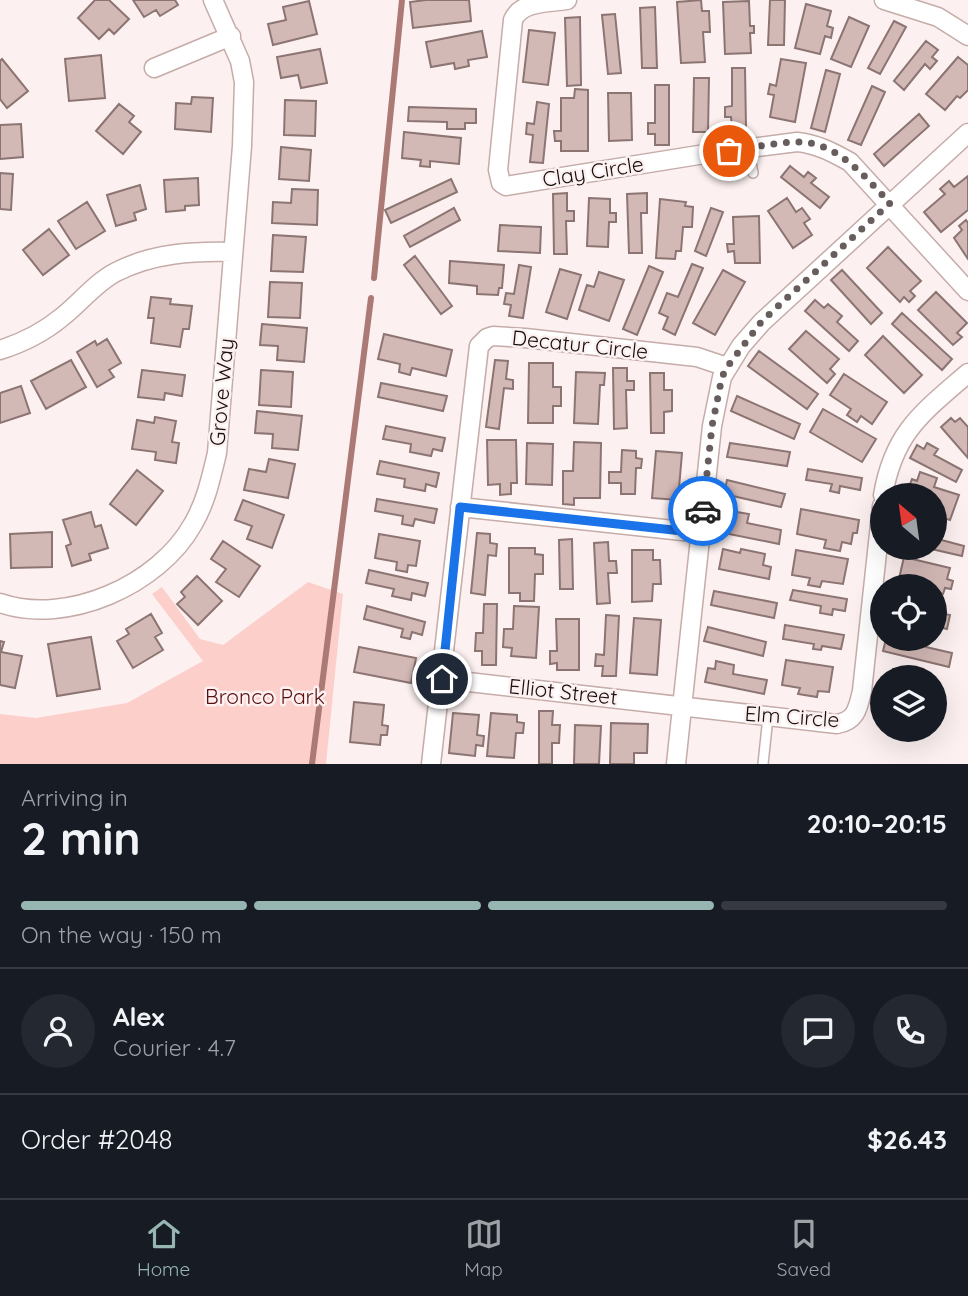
<!DOCTYPE html>
<meta charset="utf-8">
<style>
:root{--surface:#171b24;--page:#242831;--text:#f1f3f6;--muted:#9ea1a6;--line:#363941;--accent:#97b6b1}
body{margin:0;font-family:Quicksand,sans-serif;background:var(--page);color:var(--text);height:100vh;display:flex;flex-direction:column;font-size:26px;white-space:nowrap}
*{box-sizing:border-box;margin:0}
p{font-size:23px;color:var(--muted)}
.icon{flex:none;width:38px;height:38px;fill:none;stroke:currentColor;stroke-width:2;stroke-linecap:round;stroke-linejoin:round}
.map{position:relative;height:764px;overflow:hidden}
.details{display:flex;flex-direction:column;background:var(--surface);flex:1}
.details>*{flex:none}
.needle{width:46px;rotate:331deg}
.controls{position:absolute;left:870px;top:483px;display:grid;gap:14px}
.controls a{display:grid;place-items:center;width:77px;height:77px;border-radius:50%;background:var(--surface);box-shadow:0 7px 28px #0002;font-size:35px}
.pin{position:absolute;display:grid;place-items:center;width:60px;height:60px;color:#fff;margin:-30px;border:4px solid #fff;border-radius:50%;box-shadow:0 2px 7px #0007}
.courier{position:absolute;display:grid;place-items:center;width:70px;height:70px;margin:-35px;border:5px solid #1a73e8;border-radius:50%;background:#fff;color:#222;box-shadow:0 2px 9px #0007}
.head em{font-style:normal;font-weight:700}
.head div{display:flex;flex-direction:column-reverse}
.head{display:flex;align-items:center;justify-content:space-between;height:119px;padding:0 21px}
h1{font-size:46px;font-weight:700;line-height:52px}
.bar{display:grid;grid-template-columns:repeat(4,1fr);gap:10px 7px;align-content:center;height:84px;padding:0 21px}
.bar i{height:9px;border-radius:5px;background:var(--line)}
.bar .on{background:var(--accent)}
.bar p{grid-column:span 4}
.line{display:flex;align-items:center;gap:18px;padding:0 21px;border-top:2px solid var(--line)}
.line div{flex:1}
.round{display:grid;place-items:center;flex:none;width:74px;height:74px;border-radius:37px;background:var(--page)}
.tabs{display:flex;justify-content:space-around;align-items:center;height:98px;border-top:2px solid var(--line);background:var(--surface);font-size:19px;color:var(--muted)}
.tabs a{display:grid;justify-items:center;gap:4px}
.tabs .on{color:var(--accent)}
.map>svg:first-child{display:block}
.green{fill:#fccfca}
.lines{fill:none;stroke-linecap:round;stroke-linejoin:round}
.stream{stroke:#ac7a75;stroke-width:6}
.building{fill:#d3b9b6;stroke:#8b7472;stroke-width:2}
.lane-casing{stroke:#c5aca9;stroke-width:12}
.street-casing{stroke:#c5aca9;stroke-width:21}
.lane{stroke:#fff;stroke-width:9}
.street{stroke:#fff;stroke-width:18}
.done{stroke:#675d5c;stroke-width:7;stroke-dasharray:0 12.6}
.route{stroke:#1a73e8;stroke-width:9}
.labels{text-anchor:middle;stroke-width:5;stroke-linejoin:round;paint-order:stroke}
.street-label{font-size:21px;fill:#170e0d;stroke:#fcf1f0}
.park-label{font-size:21px;fill:#5c0d0f;stroke:#fcf1f0}
</style>
<div class="map">
<svg width="968" height="764" viewBox="0 0 968 764">
<rect width="100%" height="100%" fill="#fcf1f0"/>
<path class="green" d="M308,582L343,594L326,764H0V714L36,718L127,703L203,661L152,594L162,587L200,639L223,645Z"/>
<g class="lines">
<path class="stream" d="M374,278L402,0
M312,764L371,298"/>
</g>
<path class="building" d="M95,0H109L129,19L114,34L109,29L99,39L78,18Z
M133,0H175L178,5L160,16L156,10L144,17Z
M426,0H469L471,21L413,28L410,2Z
M701,0L702,11H709L710,32H703L705,62L681,63L677,2Z
M770,0H785L784,45H768Z
M309,1L317,34L273,45L268,24L286,20L283,7Z
M749,1L750,26H754V33H750L751,53L725,54L723,2Z
M806,4L831,11L827,26L833,28L831,38L825,36L820,54L795,48Z
M655,7L657,68H642L640,8Z
M615,14L621,73L608,74L602,15Z
M580,17L581,85L567,86L565,18Z
M849,17L869,26L851,67L831,59Z
M894,21L906,27L880,74L868,68Z
M529,30L555,33L548,85L523,82Z
M482,31L487,57L468,60L469,66L455,69L454,63L431,67L426,42Z
M926,41L938,50L932,57L937,61L930,69L925,64L904,90L894,81Z
M320,49L327,83L301,88L298,75L281,78L277,57Z
M101,55L105,98L69,101L65,59Z
M958,57L968,65V90L960,98L957,96L945,110L926,94Z
M2,59L28,91L7,108L0,99V61Z
M781,59L806,63L795,122L770,117L774,95L768,94L770,84L776,86Z
M732,68H745L746,128H732L731,117H725V107L732,106Z
M826,70L840,74L825,132L811,128Z
M694,78H709L708,132H693Z
M655,85H669V145H655V134H648V123H655Z
M872,86L885,92L861,145L848,140Z
M575,89L588,90V151H561V141H555L554,131H561V98H574Z
M608,93H631L632,140L609,141Z
M192,97L213,98L211,132L175,129L176,103L191,104Z
M285,100L316,101L315,136L284,135Z
M537,102L549,104L543,163L530,162L533,135L526,134L527,123L534,124Z
M119,104L134,116L129,122L141,132L123,154L96,131Z
M409,107L476,109V123H465V129H447V122L408,121Z
M919,114L929,126L884,166L874,154Z
M21,124L23,157L0,159V125Z
M404,132L461,138L459,164L430,161V167L420,166L421,160L402,158Z
M281,147L311,150L309,181L279,179Z
M790,166L804,177L808,172L816,178L811,183L829,197L820,208L781,177Z
M0,173L13,174L11,210L0,209Z
M968,176V210L941,232L924,212L945,194L940,189L949,181L954,187Z
M198,178L199,205L185,206V210L166,212L164,180Z
M451,179L457,192L391,223L385,210Z
M140,185L146,209L134,213L136,220L116,226L107,195Z
M292,189L318,190L317,225L272,223L273,202L291,203Z
M567,193V211H574V221H566L567,254H554L553,194Z
M647,193V213H641L642,253H629L627,194Z
M589,198L610,199V213H616V222H609L608,247L587,246Z
M787,198L796,212L802,208L810,219L804,223L812,235L793,248L768,211Z
M660,199L686,202L685,206L693,207L692,227H683L681,251H676L675,259L656,258Z
M87,202L105,231L76,249L58,221Z
M454,208L460,220L410,247L404,236Z
M711,208L723,212L706,256L695,251Z
M759,216L760,263H735L734,251L728,252L727,244H734L733,217Z
M966,220L968,223V259L954,238L962,230L959,226Z
M500,225L541,227L540,253L498,251Z
M49,229L69,255L43,275L23,250Z
M273,235L306,237L303,272L271,271Z
M888,247L921,281L910,291L915,296L909,302L904,297L900,302L867,268Z
M415,256L452,306L441,314L404,265Z
M450,261L504,265L502,288H499L498,295L477,294V286L449,283Z
M692,264L703,268L675,335L663,329L668,317L659,313L667,293L678,297Z
M519,265L531,267L523,318L509,316L511,305L504,304L506,293L514,294Z
M649,266L663,272L637,335L623,329Z
M560,269L581,275L567,319L546,312Z
M723,270L745,282L715,335L693,323Z
M842,270L882,313L871,324L831,280Z
M599,272L624,280L609,321L579,310L587,285L594,287Z
M270,282L302,283L300,318L268,317Z
M936,292L967,323L957,333L962,337L953,345L918,310Z
M151,297L171,299L170,304L192,306L189,329H183L180,347L151,343L154,318H148Z
M815,300L824,308L828,304L842,316L837,322L858,341L849,351L805,311Z
M902,313L952,359L942,370L892,324Z
M262,324L307,328L304,362L277,360L278,346L260,345Z
M806,331L839,359L830,369L835,374L827,383L789,349Z
M384,334L452,350L446,376L412,368L410,375L399,372L400,364L378,359Z
M883,336L922,375L904,393L865,355Z
M107,339L121,363L109,370L114,377L97,387L77,352L95,341L97,345Z
M759,351L818,394L807,409L748,366Z
M71,360L86,387L46,409L31,381Z
M495,360L508,361L506,379L513,380V389L504,388L499,429L486,427Z
M529,363H553V387H561V406H553V423H528Z
M613,368H627V381H634V390H626L627,428L614,429Z
M142,370L185,375L182,396L165,393L164,400L138,397Z
M261,370L293,372L291,407L259,405Z
M576,372L605,373L604,385H600L598,424L574,423Z
M650,373H664V390H672V411L664,412V433H651Z
M844,374L887,402L872,424L861,416L857,422L847,415L851,409L830,395Z
M381,383L447,396L443,411L378,397Z
M21,386L30,413L0,423V393Z
M737,396L800,424L794,439L731,411Z
M823,409L876,439L862,462L810,432Z
M257,411L302,416L298,450L272,448L273,434L255,433Z
M155,417L176,421L172,442L179,443L176,463L155,460L156,452L132,449L137,420L154,423Z
M951,418L955,422L960,418L968,427V458L941,427Z
M386,426L445,438L442,451L433,449L431,456L410,452L411,444L383,439Z
M487,440H516L517,483H511V494L500,495V484L488,485Z
M574,442L601,443L600,498H574V505L563,504V471H573Z
M527,443L553,444L552,485L526,484Z
M730,443L790,452L787,466L727,457Z
M927,443L938,449L934,455L962,470L956,482L910,458L917,445L924,449Z
M622,450L636,451V458L642,459L641,468H636L635,494H621V483H609V472H621Z
M656,451L682,453L678,500L652,498Z
M269,459L295,464L288,498L244,490L249,469L266,472Z
M380,461L439,473L436,487L426,484L425,491L404,487L405,479L377,474Z
M808,469L862,478L860,490L840,486L839,493L830,491L832,484L806,480Z
M137,470L163,491L136,525L110,504Z
M920,472L937,478L934,487L959,495L950,520L934,515V495H906L912,479L917,481Z
M727,480L785,494L781,507L724,494Z
M377,499L437,509L434,523L415,519L413,526L402,524L403,516L375,511Z
M243,500L284,515L272,548L247,539L252,526L235,520Z
M801,509L859,520L857,533H853L851,544L842,542L840,551L824,548L826,540L797,534Z
M731,511L749,514L747,523L781,530L779,544L719,532L722,517L729,519Z
M91,512L95,527L101,525L108,548L89,554L91,560L72,566L66,546L71,544L63,520Z
M52,532V567L11,568L10,534Z
M477,533L490,534V543L497,544L496,556L488,555L485,595L471,593Z
M379,534L420,541L416,566L408,565L407,572L396,570L397,562L375,558Z
M934,538L964,546L962,556L927,548H934Z
M572,539L573,589H560L559,540Z
M223,541L260,566L239,597L216,582L226,569L211,559Z
M608,542L609,561H616L617,573H608L610,603L597,604L594,543Z
M509,548H535V554L543,555V574H535L534,601H520V593H509Z
M723,549L740,553L741,549L765,554L763,565L771,567L769,579L719,569Z
M632,550H653V560H660L661,584H653L652,601L632,602Z
M796,550L848,559L843,584L822,581L820,587L808,585L810,578L792,575Z
M904,557L950,568L947,579L953,581L951,589L945,588L943,594L934,591V586H913L898,583Z
M369,570L428,583L425,596L412,593L411,600L392,596L394,589L366,583Z
M197,576L222,601L198,625L177,604L185,597L181,592Z
M793,590L847,599L845,611L833,609L832,615L820,613L821,606L790,600Z
M714,591L777,603L774,618L711,605Z
M484,604H497L496,665H482V651H475L476,633H483Z
M367,606L425,622L422,635L412,632L410,639L401,637L403,629L364,619Z
M514,606L539,607L536,658L511,656L512,648L503,647L504,629H513Z
M934,612L950,615L947,629L934,626Z
M151,614L162,633L155,637L163,650L133,668L117,641L129,634L126,629Z
M606,615L619,616L616,676H602L603,666H595L596,654L604,655Z
M634,618L661,620L657,675L630,673Z
M556,619H579V670H557V663L550,664V651H557Z
M785,625L844,635L841,649L822,646L821,650L813,649L814,644L783,639Z
M708,627L766,642L763,656L704,641Z
M91,637L100,689L57,696L48,644Z
M886,639L914,644L915,639H928L926,647L952,653L949,667L883,651Z
M0,641L4,642L1,652L22,656L15,688L0,685Z
M359,647L416,658L411,683L354,672Z
M786,660L833,667L829,692L818,691L817,697L798,694L800,688L782,685Z
M716,661L734,665L733,674L767,680L764,694L705,682L708,668L715,669Z
M893,669L909,672L908,677H891Z
M354,702L384,705L382,725L388,726L387,735H381L380,745L350,742Z
M539,711H553L552,725H560L559,743H552V764H539Z
M453,713L479,715L477,735L484,736L483,746L476,745L475,756L449,753Z
M491,713L517,715V722L524,723L523,733H516L514,758L487,756Z
M611,723L648,724L647,753H634V764H610Z
M575,725L601,726L599,764H574Z"/>
<g class="lines">
<g class="lane-casing">
<path id="lane" d="M748,148L753,173
M763,764L768,717"/>
</g>
<g class="street-casing">
<path id="street" d="M567,0C548,3 521,1 513,20L498,170L501,183L506,186L711,153L797,142C817,144 832,152 850,162L968,291
M884,0L938,17L968,36
M154,68L231,36
M0,350C22,343 44,332 62,317C80,303 95,283 116,272C153,253 193,251 233,252
M883,495C894,432 922,413 968,373
M460,507L701,533
M0,603C67,626 159,585 193,524C206,502 211,478 217,453L242,146L244,82L240,61L213,0
M442,679L837,724C856,721 858,708 862,691L882,506
M431,764L479,346L487,338L493,336L525,338L697,357L727,367
M676,764L712,426L722,377L741,346L762,322L968,133"/>
</g>
<use href="#lane" class="lane"/>
<use href="#street" class="street"/>
</g>
<g class="lines">
<path class="done" d="M703,511L712,426L722,377L727,367L762,321L890,203C865,177 836,140 795,142C773,143 751,148 729,151"/>
<path class="route" d="M442,679L460,507L701,533L703,511"/>
</g>
<g class="labels">
<g class="street-label">
<text transform="translate(593 172) rotate(-9)" y="7">Clay Circle</text>
<text transform="translate(580 345) rotate(6)" y="7">Decatur Circle</text>
<text transform="translate(222 392) rotate(-85)" y="7">Grove Way</text>
<text transform="translate(563 692) rotate(6)" y="7">Elliot Street</text>
<text transform="translate(792 717) rotate(4)" y="7">Elm Circle</text>
</g>
<g class="park-label">
<text x="265" y="704">Bronco Park</text>
</g>
</g>
</svg>
<div class="controls">
<a><svg class="needle" viewBox="-14 -14 28 28"><path d="M0-13l5 13h-10z" fill="#e53935"/><path d="M0 13l5-13h-10z" fill="#9ea1a6"/></svg></a>
<a><svg class="icon" aria-label="locate" viewBox="0 0 24 24"><circle cx="12" cy="12" r="6"/><path d="M12 2v4M12 18v4M2 12h4M18 12h4"/></svg></a>
<a><svg class="icon" aria-label="layers" viewBox="0 0 24 24"><path d="M12 4l9 5-9 5-9-5zM3 14l9 5 9-5"/></svg></a>
</div>
<div class="pin" style="left:729px;top:151px;background:#ea580c"><svg class="icon" aria-label="bag" viewBox="0 0 24 24"><path d="M5 8h14l-1 12H6zM9 8a3 3 0 0 1 6 0"/></svg></div>
<div class="pin" style="left:442px;top:679px;background:#1f2937"><svg class="icon" aria-label="home" viewBox="0 0 24 24"><path d="M3 11l9-7 9 7M6 9v11h12V9"/></svg></div>
<div class="courier" style="left:703px;top:511px"><svg class="icon" aria-label="car" viewBox="0 0 24 24"><path d="M5 17H2v-5l4-1 3-4h7l3 4 3 1v5h-3M9 17h6M6 11h13"/><circle cx="7" cy="17" r="2"/><circle cx="17" cy="17" r="2"/></svg></div>
</div>
<section class="details">
<div class="head"><div><h1>2 min</h1><p>Arriving in</p></div><em>20:10–20:15</em></div>
<div class="bar"><i class="on"></i><i class="on"></i><i class="on"></i><i></i><p>On the way · 150 m</p></div>
<div class="line" style="height:126px"><a class="round"><svg class="icon" aria-label="person" viewBox="0 0 24 24"><circle cx="12" cy="8" r="4"/><path d="M4 21q1-7 8-7t8 7"/></svg></a><div><b>Alex</b><p>Courier · 4.7</p></div><a class="round"><svg class="icon" aria-label="chat" viewBox="0 0 24 24"><path d="M4 5h16v11H9l-5 4z"/></svg></a><a class="round"><svg class="icon" aria-label="phone" viewBox="0 0 24 24"><path d="M5 4h4l2 5-3 2q2 4 5 5l2-3 5 2v4C11 20 4 13 5 4z"/></svg></a></div>
<div class="line" style="height:91px"><div>Order #2048</div><b>$26.43</b></div>
</section>
<nav class="tabs">
<a class="on"><svg class="icon" aria-label="home" viewBox="0 0 24 24"><path d="M3 11l9-7 9 7M6 9v11h12V9"/></svg>Home</a>
<a><svg class="icon" aria-label="map" viewBox="0 0 24 24"><path d="M3 6l6-2 6 2 6-2v14l-6 2-6-2-6 2zM9 4v14M15 6v14"/></svg>Map</a>
<a><svg class="icon" aria-label="saved" viewBox="0 0 24 24"><path d="M7 4h10v16l-5-4-5 4z"/></svg>Saved</a>
</nav>
